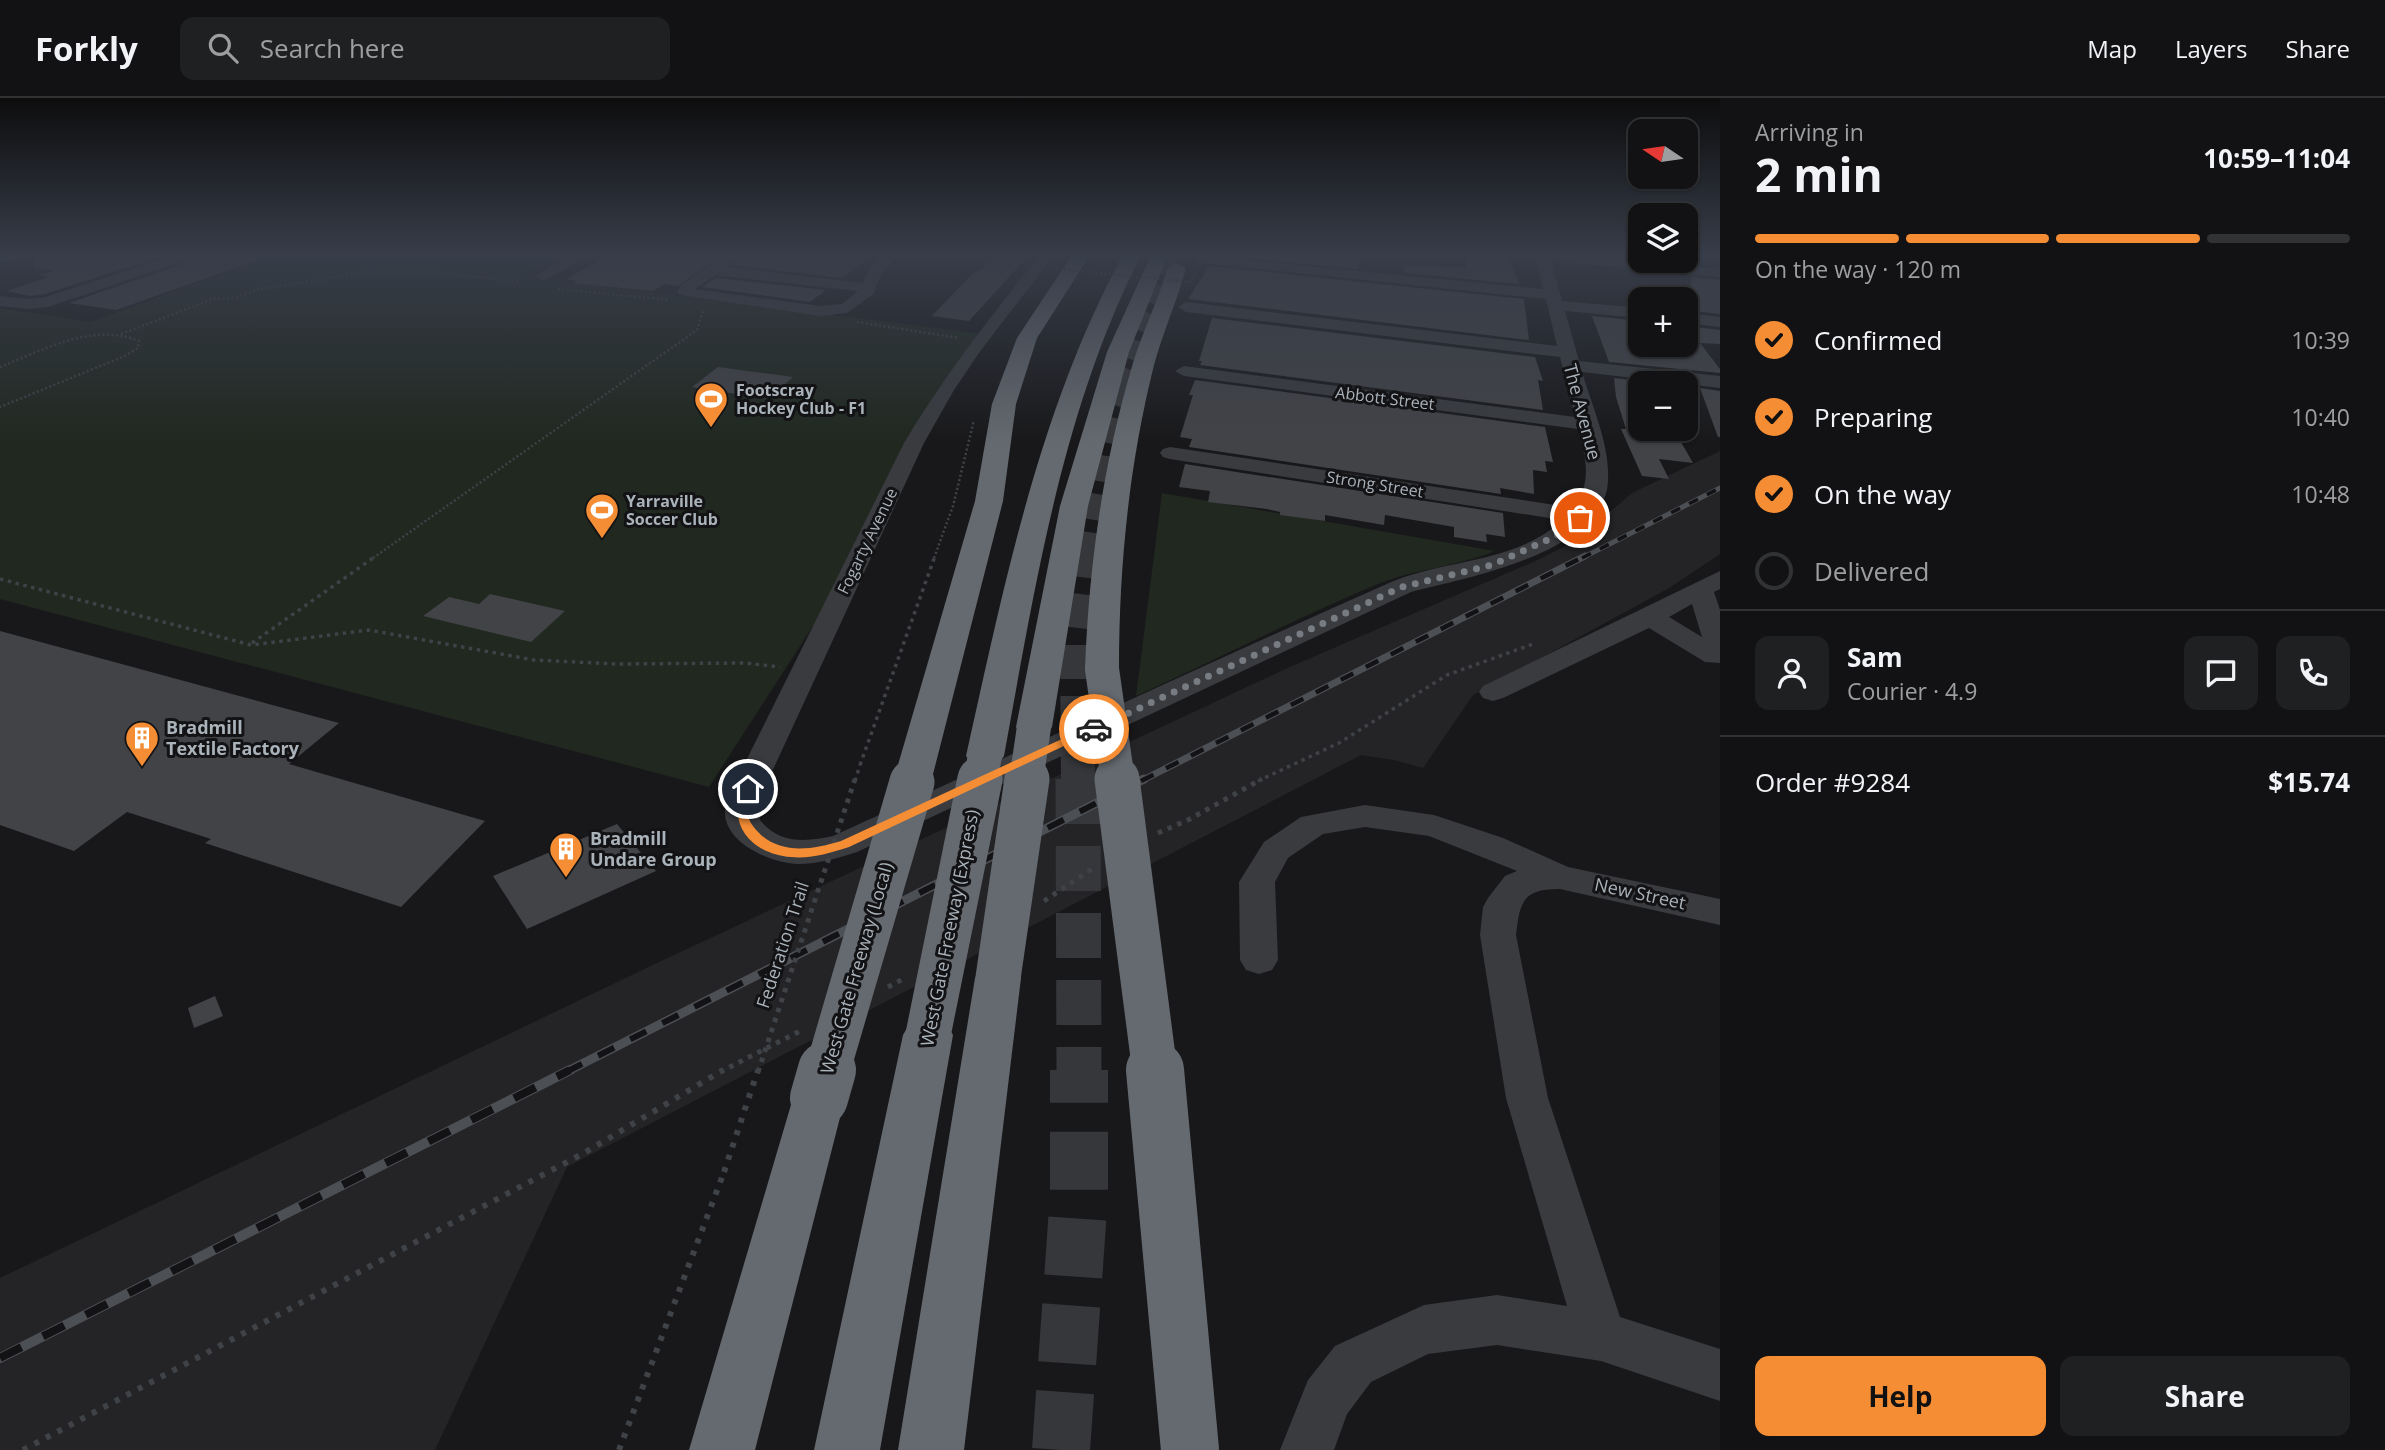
<!DOCTYPE html>
<meta charset="utf-8">
<style>
:root{--surface:#121214;--page:#1f2022;--text:#f1f3f6;--muted:#9c9ea0;--line:#313234;--accent:#f58d35}
body{margin:0;font-family:"Open Sans",sans-serif;background:var(--page);color:var(--text);height:100vh;display:flex;flex-direction:column;font-size:26px;white-space:nowrap}
*{box-sizing:border-box;margin:0}
p{font-size:23px;color:var(--muted)}
.icon{flex:none;width:38px;height:38px;fill:none;stroke:currentColor;stroke-width:2;stroke-linecap:round;stroke-linejoin:round}
.map{position:relative;flex:1;overflow:hidden}
.side{display:flex;flex-direction:column;background:var(--surface);width:665px}
.side>*{flex:none}
.needle{width:46px;rotate:283deg}
.controls{position:absolute;left:1628px;top:21px;display:grid;gap:14px}
.controls a{display:grid;place-items:center;width:70px;height:70px;border-radius:14px;background:var(--surface);box-shadow:0 2px 5px #0004,0 0 0 2px var(--line);font-size:35px}
.pin{position:absolute;display:grid;place-items:center;width:60px;height:60px;color:#fff;margin:-30px;border:4px solid #fff;border-radius:50%;box-shadow:0 2px 7px #0007}
.courier{position:absolute;display:grid;place-items:center;width:70px;height:70px;margin:-35px;border:5px solid #f58d35;border-radius:50%;background:#fff;color:#222;box-shadow:0 2px 9px #0007}
.overview em{font-style:normal;font-weight:700}
.overview div{display:flex;flex-direction:column-reverse}
.overview{display:flex;align-items:center;justify-content:space-between;height:119px;padding:0 35px}
h1{font-size:46px;font-weight:700;line-height:52px}
.bar{display:grid;grid-template-columns:repeat(4,1fr);gap:10px 7px;align-content:center;height:84px;padding:0 35px}
.bar i{height:9px;border-radius:5px;background:var(--line)}
.bar .current{background:var(--accent)}
.bar p{grid-column:span 4}
.line{display:flex;align-items:center;gap:18px;padding:0 35px;border-top:2px solid var(--line)}
.line div{flex:1}
.round{display:grid;place-items:center;flex:none;width:74px;height:74px;border-radius:14px;background:var(--page)}
ol{padding:0 35px;list-style:none}
li{display:flex;align-items:center;gap:21px;height:77px}
li p{margin-inline-start:auto}
li .icon{padding:7px;border-radius:50%;background:var(--accent);color:#111;stroke-width:4}
li:last-child{color:var(--muted)}
li i{width:38px;height:38px;border:4px solid var(--line);border-radius:50%}
.action{display:flex;gap:14px;margin-top:auto;padding:14px 35px}
.action a{flex:1;height:80px;border-radius:14px;background:var(--accent);color:#111;font-size:28px;font-weight:700;line-height:80px;text-align:center}
.action a+a{background:var(--page);color:var(--text)}
header{display:flex;align-items:center;gap:42px;box-sizing:border-box;height:98px;padding:0 35px;background:var(--surface);border-bottom:2px solid var(--line)}
header strong{font-size:33px}
nav{display:flex;gap:38px;margin-inline-start:auto;font-size:24px}
.search{width:490px;height:63px;background:var(--page);display:flex;align-items:center;gap:18px;box-sizing:border-box;padding:0 24px;border-radius:14px;color:var(--muted);font-size:26px}
main{display:flex;flex:1;min-height:0}
.map>svg:first-child{display:block}
.built{fill:#242427}
.green{fill:#202820}
.building{fill:#424347}
.lines{fill:none;stroke-linecap:round;stroke-linejoin:round}
.highway-tunnel-far4{stroke:#35373a;stroke-width:20;stroke-dasharray:20 10;stroke-linecap:butt}
.highway-tunnel-far3{stroke:#35373a;stroke-width:26;stroke-dasharray:26 13;stroke-linecap:butt}
.highway-tunnel-far2{stroke:#35373a;stroke-width:34;stroke-dasharray:34 17;stroke-linecap:butt}
.highway-tunnel-far1{stroke:#35373a;stroke-width:45;stroke-dasharray:45 22;stroke-linecap:butt}
.highway-tunnel{stroke:#35373a;stroke-width:58;stroke-dasharray:58 29;stroke-linecap:butt}
.path-far3{stroke:#3f4246;stroke-width:2.5;stroke-dasharray:2 2.5;stroke-linecap:butt}
.path-far2{stroke:#3f4246;stroke-width:3.5;stroke-dasharray:3.5 4.5;stroke-linecap:butt}
.path-far1{stroke:#3f4246;stroke-width:5;stroke-dasharray:4.5 6;stroke-linecap:butt}
.path{stroke:#3f4246;stroke-width:6;stroke-dasharray:5 8;stroke-linecap:butt}
.minor{fill:#393b3f;fill-rule:evenodd}
.major{fill:#55595e;fill-rule:evenodd}
.highway{fill:#656a70;fill-rule:evenodd}
.rail-far3-casing{stroke:#4c4f54;stroke-width:5}
.rail-far2-casing{stroke:#4c4f54;stroke-width:7}
.rail-far1-casing{stroke:#4c4f54;stroke-width:9}
.rail-casing{stroke:#4c4f54;stroke-width:10}
.rail-far3{stroke:#131315;stroke-width:3.5;stroke-dasharray:10;stroke-linecap:butt}
.rail-far2{stroke:#131315;stroke-width:4.5;stroke-dasharray:14;stroke-linecap:butt}
.rail-far1{stroke:#131315;stroke-width:6;stroke-dasharray:18;stroke-linecap:butt}
.rail{stroke:#131315;stroke-width:8;stroke-dasharray:24;stroke-linecap:butt}
.path-bridge-far3{stroke:#3f4246;stroke-width:2.5;stroke-dasharray:2 2.5;stroke-linecap:butt}
.path-bridge-far2{stroke:#3f4246;stroke-width:3.5;stroke-dasharray:3.5 4.5;stroke-linecap:butt}
.path-bridge-far1{stroke:#3f4246;stroke-width:5;stroke-dasharray:4.5 6;stroke-linecap:butt}
.path-bridge{stroke:#3f4246;stroke-width:6;stroke-dasharray:5 8;stroke-linecap:butt}
.highway-bridge-far2{stroke:#656a70;stroke-width:34}
.highway-bridge-far1{stroke:#656a70;stroke-width:45}
.highway-bridge{stroke:#656a70;stroke-width:58}
.route{fill:#f58d35}
.done{stroke:#777c82;stroke-width:7;stroke-dasharray:0 12.6}
.labels{text-anchor:middle;stroke-width:6;stroke-linejoin:round;paint-order:stroke}
.far-poi-label{font-size:16px;font-weight:bold;fill:#aab2ba;stroke:#131315;text-anchor:start}
.far-street-label{font-size:16px;fill:#aab2ba;stroke:#131315}
.street-label{font-size:18px;fill:#aab2ba;stroke:#131315}
.poi-label{font-size:18px;font-weight:bold;fill:#aab2ba;stroke:#131315;text-anchor:start}
</style>
<header>
<strong>Forkly</strong>
<div class="search"><svg class="icon" aria-label="search" viewBox="0 0 24 24"><circle cx="10" cy="10" r="6"/><path d="M15 15l6 6"/></svg>Search here</div>
<nav><a>Map</a><a>Layers</a><a>Share</a></nav>
</header>
<main>
<div class="map">
<svg width="1720" height="1352" viewBox="0 0 1720 1352">
<rect width="100%" height="100%" fill="#18181a"/>
<path class="built" d="M1720,353V456L1669,490L1473,597L1423,670L1394,662L1361,657L567,1069L435,1352H0V1180L659,864L1292,568L1540,461L1577,442L1632,395Z"/>
<path class="green" d="M274,157H566L523,178L984,236L864,449L709,689L0,501V210L91,224Z
M1162,395L1495,453C1456,469 1413,471 1373,488C1293,522 1215,562 1136,598Z"/>
<path class="building" d="M34,157H166L45,196L29,198L7,193L49,179L39,177L54,173L33,170Z
M198,157L266,159L116,212L69,205L194,162Z
M609,157H721L678,188L665,186L653,193L573,185L577,183L566,181Z
M743,157H873L842,180L733,167Z
M1001,157H1029L969,223L932,218L970,178Z
M1215,157H1318L1360,161L1358,171Z
M1465,157H1508L1519,186L1405,175L1402,167L1466,169Z
M1209,168L1524,201L1529,242L1188,201Z
M1692,179L1720,182V216L1685,212V207H1689Z
M716,180L826,192L810,204L702,189Z
M1592,218L1639,223L1640,247H1643L1646,253L1685,258V228L1720,232V246L1700,245L1720,271V275L1609,264Z
M1212,220L1535,259L1543,283L1538,282L1543,312L1200,267L1202,263H1199Z
M718,269L793,279L768,301L692,289Z
M1614,280L1656,285H1640V331L1677,337L1693,365L1659,361L1669,381L1642,378L1621,331H1626L1616,299Z
M1195,282L1545,329L1553,364L1545,363L1547,374L1533,372L1534,396L1500,390L1501,396L1189,349L1192,341L1180,339L1193,297H1189Z
M1700,290L1720,293V339H1718Z
M1185,366L1503,415L1505,439L1486,436L1487,444L1454,439V429L1385,417L1384,427L1325,417V423L1280,417V414L1267,411L1208,404L1210,393L1179,389Z
M490,496L565,513L531,544L423,518L449,499L479,506Z
M0,533L339,625L289,666L485,723L401,809L205,745L211,741L127,714L74,753L0,727Z
M617,726L656,773L527,831L493,778Z
M215,898L223,918L194,930L188,910Z"/>
<g class="lines">
<path class="highway-tunnel-far4" d="M1119,289L1144,216L1169,157"/>
<path class="highway-tunnel-far3" d="M1086,460L1111,312L1120,287"/>
<path class="highway-tunnel-far2" d="M1078,683L1077,541L1087,458"/>
<path class="highway-tunnel-far1" d="M1078,681L1079,974"/>
<path class="highway-tunnel" d="M1061,1352L1079,1097V972"/>
<path class="path-far3" d="M558,191L668,202
M857,224L959,240
M121,236L213,201L235,200L256,192L368,174L440,175L518,183
M0,269C43,252 93,224 139,243L138,250L125,258L0,309
M373,460L697,232L703,213
M934,460L953,408L974,322"/>
<path class="path-far2" d="M0,481L251,547L369,532L534,562L616,566L745,565L780,569
M252,545L376,458
M860,667L935,458
M1258,683L1339,645L1447,577L1533,546"/>
<path class="path-far1" d="M1158,735L1188,722L1262,681
M1044,803L1092,771
M888,889L905,880
M720,974L802,932"/>
<path class="path" d="M23,1352L584,1055L723,972
M619,1352L724,1074"/>
<path class="minor" d="M174,157H195L193,160L48,209L29,211L0,208V198L29,201L46,199Z
M573,157H591L547,181L542,182L535,178Z
M725,157H741L726,169L863,185C870,165 878,156 899,157L883,172L873,196L847,215L820,218L680,197L677,194L682,186ZM715,177L858,193L842,206L820,208L695,191Z
M1040,157H1054L981,252L954,292L924,345L764,691L758,710L760,722C779,746 806,744 833,738C1019,654 1203,567 1389,485C1444,461 1516,466 1562,422L1170,361L1163,359L1160,355L1163,351L1170,349L1575,410C1592,380 1586,363 1578,331L1184,278L1175,273L1184,268L1575,319L1560,259L1186,214L1178,209L1186,204L1557,248L1546,201L1204,165L1199,164L1197,161L1199,158L1543,191L1535,157H1575L1720,171V179L1551,163L1562,203L1640,210V220L1565,213L1579,263L1720,278V290L1582,274C1592,308 1610,347 1608,382C1606,455 1465,480 1411,494L857,754C838,760 818,766 798,766C771,765 723,745 725,712C725,705 729,697 732,691L904,345C944,278 991,218 1040,157Z
M1685,215L1720,219V229L1685,225Z
M1720,473V491L1714,494L1720,512V565L1705,564L1649,530L1503,600L1493,603L1483,600L1479,594L1483,588ZM1692,506L1702,539L1669,519Z
M1365,707L1434,717L1503,740L1568,769L1720,801V827L1560,791C1523,791 1520,803 1516,837L1548,1000L1620,1219L1720,1251V1303L1601,1263L1497,1247L1428,1256L1371,1284L1347,1316L1334,1352H1280L1308,1282L1335,1248L1424,1207L1497,1197L1567,1208L1506,1000L1480,837L1483,809L1488,800L1505,778L1517,773L1429,738L1365,729L1323,736L1288,760L1275,784L1278,862L1272,872L1259,876L1246,872L1240,862L1239,784L1264,744L1301,719Z"/>
<path class="major" d="M0,157H18L15,161L0,165Z"/>
<path class="highway" d="M1072,157H1090L1037,240L1016,306L1003,403L931,684L926,693L912,696L898,693L893,684L975,403L992,306L1017,240Z
M1123,157H1141C1062,312 1035,489 1004,658L998,666L985,670L972,666L966,658C1004,488 1039,311 1123,157Z
M1151,157L1167,159L1129,254L1088,408L1052,629L1047,637L1034,640L1021,637L1016,629L1060,408L1107,254Z
M1177,165L1186,170C1177,203 1163,234 1154,267C1129,367 1119,468 1119,571L1114,578L1102,581L1090,578L1085,571C1089,467 1103,365 1133,265C1143,233 1158,202 1168,170Z
M998,862L1015,867L1021,880L964,1352H898L975,880L981,867Z
M928,917L945,923L953,937L880,1352H814L903,937L911,923Z
M819,978L837,985L845,1000L755,1352H689L793,1000L801,985Z"/>
<g class="rail-far3-casing">
<path id="rail-far3" d="M1582,460L1720,390"/>
</g>
<g class="rail-far2-casing">
<path id="rail-far2" d="M1141,683L1585,458"/>
</g>
<g class="rail-far1-casing">
<path id="rail-far1" d="M566,974L1144,681"/>
</g>
<g class="rail-casing">
<path id="rail" d="M0,1260L570,972"/>
</g>
<use href="#rail-far3" class="rail-far3"/>
<use href="#rail-far2" class="rail-far2"/>
<use href="#rail-far1" class="rail-far1"/>
<use href="#rail" class="rail"/>
<path class="path-bridge-far3" d="M1066,157L1055,171L1191,184L1203,157"/>
<path class="path-bridge-far2" d="M855,683L860,667"/>
<path class="path-bridge-far1" d="M758,974L855,681"/>
<path class="path-bridge" d="M724,1074L758,972"/>
<path class="highway-bridge-far2" d="M1102,571L1118,683
M980,683L985,658
M1026,683L1034,629"/>
<path class="highway-bridge-far1" d="M1117,681L1155,974
M998,880L1027,681
M928,937L980,681
M827,974L912,684"/>
<path class="highway-bridge" d="M1155,972L1190,1352
M819,1000L827,972"/>
</g>
<linearGradient id="sky" x2="0" y2="1"><stop stop-color="#0d0d0e"/><stop offset="0.45" stop-color="#373d49"/><stop offset="1" stop-color="#373d49" stop-opacity="0"/></linearGradient>
<rect width="1720" height="346" fill="url(#sky)"/>
<path class="route" d="M1090,628L1100,631L849,749C830,755 811,761 791,759C752,756 725,726 744,689H752L754,691C752,698 747,706 747,713C748,723 754,730 761,737C784,757 814,751 841,743Z"/>
<g class="lines">
<path class="done" d="M1094,631L1402,489L1492,467L1556,438L1580,420"/>
</g>
<defs>
<g id="stadium-pin" transform="scale(1.75)"><path d="M0 17L-7.5 6A9.5 9.5 0 1 1 7.5 6Z" fill="#f58d35" stroke="#131315"/><path d="M0-5a6.5 5 0 1 0 0 10a6.5 5 0 1 0 0-10ZM-3.5-1.8h7v3.6h-7Z" fill="#fff"/></g>
<g id="building-pin" transform="scale(1.75)"><path d="M0 17L-7.5 6A9.5 9.5 0 1 1 7.5 6Z" fill="#f58d35" stroke="#131315"/><path d="M-4-6H4V6H1V3H-1V6H-4ZM-2.5-4.3h1.7v1.8h-1.7ZM.8-4.3h1.7v1.8H.8ZM-2.5-1h1.7V.8h-1.7ZM.8-1h1.7V.8H.8Z" fill="#fff"/></g>
</defs>
<g fill-rule="evenodd">
<use href="#stadium-pin" x="711" y="301"/>
<use href="#stadium-pin" x="602" y="412"/>
<use href="#building-pin" x="142" y="640"/>
<use href="#building-pin" x="566" y="751"/>
</g>
<g class="labels">
<g class="far-poi-label">
<text x="736" y="298">Footscray<tspan x="736" dy="18">Hockey Club - F1</tspan></text>
<text x="626" y="409">Yarraville<tspan x="626" dy="18">Soccer Club</tspan></text>
</g>
<g class="far-street-label">
<text transform="translate(1385 300) rotate(7)" y="6">Abbott Street</text>
<text transform="translate(1375 386) rotate(9)" y="6">Strong Street</text>
<text transform="translate(867 443) rotate(-64)" y="6">Fogarty Avenue</text>
</g>
<g class="street-label">
<text transform="translate(1582 314) rotate(75)" y="6">The Avenue</text>
<text transform="translate(1640 796) rotate(12)" y="6">New Street</text>
<text transform="translate(950 830) rotate(-79)" y="6">West Gate Freeway (Express)</text>
<text transform="translate(783 847) rotate(-72)" y="6">Federation Trail</text>
<text transform="translate(857 870) rotate(-74)" y="6">West Gate Freeway (Local)</text>
</g>
<g class="poi-label">
<text x="166" y="636">Bradmill<tspan x="166" dy="21">Textile Factory</tspan></text>
<text x="590" y="747">Bradmill<tspan x="590" dy="21">Undare Group</tspan></text>
</g>
</g>
</svg>
<div class="controls">
<a><svg class="needle" viewBox="-14 -14 28 28"><path d="M0-13l5 13h-10z" fill="#e53935"/><path d="M0 13l5-13h-10z" fill="#9c9ea0"/></svg></a>
<a><svg class="icon" aria-label="layers" viewBox="0 0 24 24"><path d="M12 4l9 5-9 5-9-5zM3 14l9 5 9-5"/></svg></a>
<a>+</a>
<a>−</a>
</div>
<div class="pin" style="left:1580px;top:420px;background:#ea580c"><svg class="icon" aria-label="bag" viewBox="0 0 24 24"><path d="M5 8h14l-1 12H6zM9 8a3 3 0 0 1 6 0"/></svg></div>
<div class="pin" style="left:748px;top:691px;background:#1f2937"><svg class="icon" aria-label="home" viewBox="0 0 24 24"><path d="M3 11l9-7 9 7M6 9v11h12V9"/></svg></div>
<div class="courier" style="left:1094px;top:631px"><svg class="icon" aria-label="car" viewBox="0 0 24 24"><path d="M5 17H2v-5l4-1 3-4h7l3 4 3 1v5h-3M9 17h6M6 11h13"/><circle cx="7" cy="17" r="2"/><circle cx="17" cy="17" r="2"/></svg></div>
</div>
<section class="side">
<div class="overview"><div><h1>2 min</h1><p>Arriving in</p></div><em>10:59–11:04</em></div>
<div class="bar"><i class="current"></i><i class="current"></i><i class="current"></i><i></i><p>On the way · 120 m</p></div>
<ol>
<li><svg class="icon" aria-label="check" viewBox="0 0 24 24"><path d="M5 12l5 5 9-10"/></svg>Confirmed<p>10:39</p></li>
<li><svg class="icon" aria-label="check" viewBox="0 0 24 24"><path d="M5 12l5 5 9-10"/></svg>Preparing<p>10:40</p></li>
<li><svg class="icon" aria-label="check" viewBox="0 0 24 24"><path d="M5 12l5 5 9-10"/></svg>On the way<p>10:48</p></li>
<li><i></i>Delivered</li>
</ol>
<div class="line" style="height:126px"><a class="round"><svg class="icon" aria-label="person" viewBox="0 0 24 24"><circle cx="12" cy="8" r="4"/><path d="M4 21q1-7 8-7t8 7"/></svg></a><div><b>Sam</b><p>Courier · 4.9</p></div><a class="round"><svg class="icon" aria-label="chat" viewBox="0 0 24 24"><path d="M4 5h16v11H9l-5 4z"/></svg></a><a class="round"><svg class="icon" aria-label="phone" viewBox="0 0 24 24"><path d="M5 4h4l2 5-3 2q2 4 5 5l2-3 5 2v4C11 20 4 13 5 4z"/></svg></a></div>
<div class="line" style="height:91px"><div>Order #9284</div><b>$15.74</b></div>
<div class="action"><a>Help</a><a>Share</a></div>
</section>
</main>
